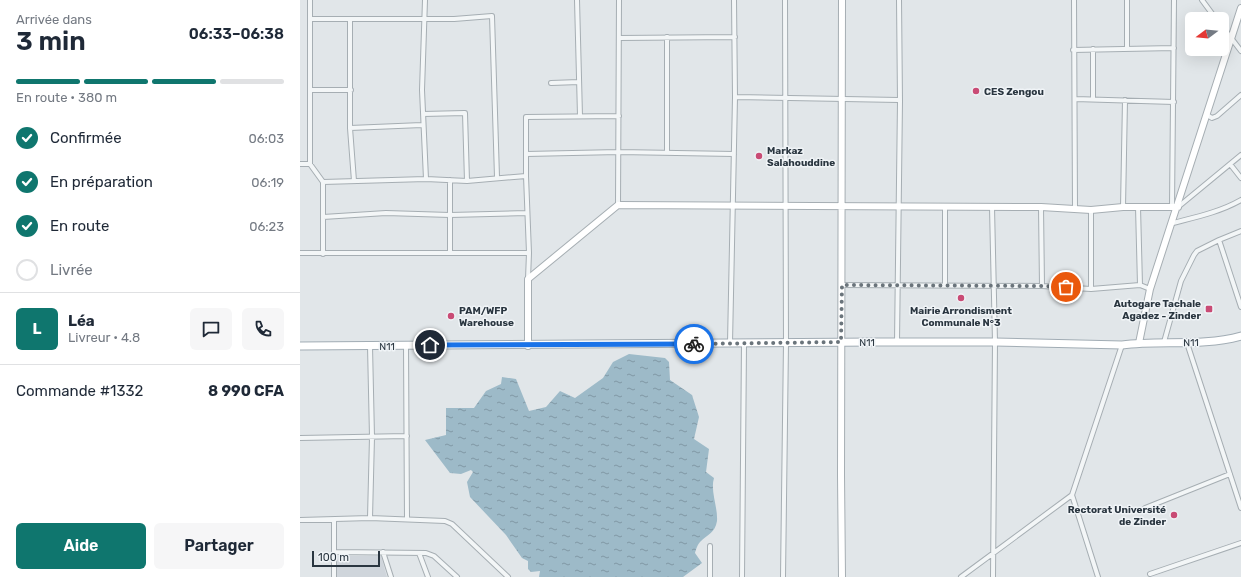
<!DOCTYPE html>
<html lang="fr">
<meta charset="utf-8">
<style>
:root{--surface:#fff;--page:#f6f6f7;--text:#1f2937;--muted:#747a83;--line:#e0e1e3;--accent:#0f766e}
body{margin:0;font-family:Rubik,sans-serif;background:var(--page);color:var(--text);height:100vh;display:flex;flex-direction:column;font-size:15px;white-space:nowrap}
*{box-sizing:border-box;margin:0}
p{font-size:13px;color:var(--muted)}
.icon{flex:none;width:22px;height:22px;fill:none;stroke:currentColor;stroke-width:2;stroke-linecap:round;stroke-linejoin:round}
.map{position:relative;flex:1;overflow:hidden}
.sheet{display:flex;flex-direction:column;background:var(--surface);width:300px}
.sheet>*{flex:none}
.needle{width:26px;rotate:254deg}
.tools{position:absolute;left:885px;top:12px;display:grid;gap:8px}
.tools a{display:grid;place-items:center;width:44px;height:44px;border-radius:6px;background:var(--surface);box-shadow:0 4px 16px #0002;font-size:20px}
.scale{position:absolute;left:12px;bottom:10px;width:68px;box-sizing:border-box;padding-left:4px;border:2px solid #2a3640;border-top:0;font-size:11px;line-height:14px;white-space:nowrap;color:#2a3640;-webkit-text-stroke:3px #f0f4f7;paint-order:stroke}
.pin{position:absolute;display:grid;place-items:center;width:34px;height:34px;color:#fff;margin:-17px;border:2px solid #fff;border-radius:50%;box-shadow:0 1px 4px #0007}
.courier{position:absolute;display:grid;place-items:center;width:40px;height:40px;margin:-20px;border:3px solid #1a73e8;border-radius:50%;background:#fff;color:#222;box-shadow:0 1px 5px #0007}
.summary em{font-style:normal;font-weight:600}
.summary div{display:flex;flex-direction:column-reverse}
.summary{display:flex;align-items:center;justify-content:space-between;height:68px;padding:0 16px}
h1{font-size:26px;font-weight:600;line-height:30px}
.bar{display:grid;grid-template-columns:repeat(4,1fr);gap:6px 4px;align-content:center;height:48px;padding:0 16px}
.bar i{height:5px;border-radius:3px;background:var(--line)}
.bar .selected{background:var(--accent)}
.bar p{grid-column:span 4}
.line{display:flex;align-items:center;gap:10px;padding:0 16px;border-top:1px solid var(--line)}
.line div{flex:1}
.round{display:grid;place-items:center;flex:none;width:42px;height:42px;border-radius:6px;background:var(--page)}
ol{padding:0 16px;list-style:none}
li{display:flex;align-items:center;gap:12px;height:44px}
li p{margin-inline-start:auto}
li .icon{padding:4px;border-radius:50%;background:var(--accent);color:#fff;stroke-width:4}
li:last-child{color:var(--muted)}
li i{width:22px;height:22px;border:2px solid var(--line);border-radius:50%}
.primary-button{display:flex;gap:8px;margin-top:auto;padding:8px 16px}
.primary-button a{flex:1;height:46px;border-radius:6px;background:var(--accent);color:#fff;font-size:16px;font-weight:600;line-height:46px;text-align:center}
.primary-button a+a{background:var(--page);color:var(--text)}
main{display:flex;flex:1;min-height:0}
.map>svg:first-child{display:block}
.built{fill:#cfd5db}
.water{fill:url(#water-ripples)}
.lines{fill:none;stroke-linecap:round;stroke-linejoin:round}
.street-casing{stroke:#a6aeb3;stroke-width:6}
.secondary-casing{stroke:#a6aeb3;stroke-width:8}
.primary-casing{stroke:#a1acb4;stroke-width:9}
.street{stroke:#f3f6f7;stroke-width:4}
.secondary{stroke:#fff;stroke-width:6}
.primary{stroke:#fff;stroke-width:7}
.done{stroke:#6a747b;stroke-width:4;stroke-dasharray:0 7.2}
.route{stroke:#1a73e8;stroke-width:5}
.poi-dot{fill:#c94b75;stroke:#f0f4f7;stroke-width:1.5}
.labels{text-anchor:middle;stroke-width:3;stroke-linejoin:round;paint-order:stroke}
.poi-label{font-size:10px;font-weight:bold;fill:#2a3640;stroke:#f0f4f7;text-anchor:start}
.street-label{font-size:10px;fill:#2a3640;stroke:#f0f4f7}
</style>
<main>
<section class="sheet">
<div class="summary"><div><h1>3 min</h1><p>Arrivée dans</p></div><em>06:33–06:38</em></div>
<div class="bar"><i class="selected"></i><i class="selected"></i><i class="selected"></i><i></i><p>En route · 380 m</p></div>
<ol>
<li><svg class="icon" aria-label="check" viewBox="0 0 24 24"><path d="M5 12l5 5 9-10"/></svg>Confirmée<p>06:03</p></li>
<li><svg class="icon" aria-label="check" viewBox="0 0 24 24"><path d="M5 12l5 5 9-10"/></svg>En préparation<p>06:19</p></li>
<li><svg class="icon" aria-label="check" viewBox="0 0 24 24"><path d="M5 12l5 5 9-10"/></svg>En route<p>06:23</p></li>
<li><i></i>Livrée</li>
</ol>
<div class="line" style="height:72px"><b class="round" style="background:var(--accent);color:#fff">L</b><div><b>Léa</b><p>Livreur · 4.8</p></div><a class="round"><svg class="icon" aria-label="chat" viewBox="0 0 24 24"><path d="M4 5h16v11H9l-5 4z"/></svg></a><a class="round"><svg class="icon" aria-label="phone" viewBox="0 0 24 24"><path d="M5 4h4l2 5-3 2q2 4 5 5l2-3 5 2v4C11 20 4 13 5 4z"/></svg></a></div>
<div class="line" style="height:52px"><div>Commande #1332</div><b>8 990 CFA</b></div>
<div class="primary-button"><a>Aide</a><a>Partager</a></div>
</section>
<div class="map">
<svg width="941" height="577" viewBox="0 0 941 577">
<defs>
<pattern id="water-ripples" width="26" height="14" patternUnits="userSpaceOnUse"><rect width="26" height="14" fill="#9dbac8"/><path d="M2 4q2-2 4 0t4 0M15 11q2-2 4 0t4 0" fill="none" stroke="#8098a4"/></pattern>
</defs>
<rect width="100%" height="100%" fill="#e1e6e9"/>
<path class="built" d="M37,556H81L87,577H37Z"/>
<path class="water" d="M329,354L365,358L369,362L370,380L392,395L399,417L394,439L409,449L406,472L414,478C410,491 418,507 417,521C415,533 408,534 400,542C398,544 396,549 395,553L402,563L383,577H239L240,571L231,572L228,569V561L222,558L206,535L170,497L167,482L173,472L171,470L161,474L150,473L125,440L146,435V408H174L186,391L201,384L202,377L216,379L229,411L246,407L260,391L275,398L303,378L313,362Z"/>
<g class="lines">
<g class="street-casing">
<path id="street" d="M125,0L122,90L126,179
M277,0L280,116
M774,0L775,209
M902,0L916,19
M10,19H154L192,16L197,177
M50,19V128L54,181
M922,26L941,51
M367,37V153
M319,38L435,37
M793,49V99
M827,49V0
M773,50L874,48
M251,83L279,82
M11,90H51
M435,97L599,100
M775,99L874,102
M123,114L165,113L167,181
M907,115L912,118L917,116L941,95
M50,128L122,125
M226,154L319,152L434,154
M0,164H10L23,182
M10,164V0
M930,164L941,178
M150,180V252
M23,182L126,179L167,181L226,176
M318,205L319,0
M645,207V286
M692,207L695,342L693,577
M741,207L742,286
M823,207L825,100
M838,207L840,285
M872,207L874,0
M878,207L941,155
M23,217L86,213L150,215L227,213
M873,223C896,217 920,212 941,200
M941,231L919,240L941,307
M0,253H229
M23,254V182
M228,279L229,253L226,176V117L319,116
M542,285L742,286L791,289L840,285L850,289
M791,289V210
M597,342L600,101L599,0
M864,342L881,281L894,255L897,251L919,240
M430,343L435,97L434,0
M887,343L941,508
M106,346L107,519
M0,438L107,436
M772,495L798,577
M845,508L930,474
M70,518L72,437L70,346
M0,520L70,518L145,521L152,524L208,577
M34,520V552
M83,552L91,577
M119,553L128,577
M850,574L941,543
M34,577V552L126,553L134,556L157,577
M410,577V546
M442,577L444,344
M483,577L486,343L485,0
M661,577L772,495L822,345"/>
</g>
<g class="secondary-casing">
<path id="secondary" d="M542,0L541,475L542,577
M839,343L850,289L941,8
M228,346V279L318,205L741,207L791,210L823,207H878"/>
</g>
<g class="primary-casing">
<path id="primary" d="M0,346L578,342H695L822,345C862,340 902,347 941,336"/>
</g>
<use href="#street" class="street"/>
<use href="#secondary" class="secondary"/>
<use href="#primary" class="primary"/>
</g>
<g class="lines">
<path class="done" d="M394,344L541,342L542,285L742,286L766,287"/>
<path class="route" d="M130,345L394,344"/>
</g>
<g class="poi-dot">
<circle cx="676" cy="91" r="4"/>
<circle cx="459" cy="156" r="4"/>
<circle cx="661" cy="298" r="4"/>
<rect x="905" y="305" width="8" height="8" rx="2"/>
<circle cx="151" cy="316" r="4"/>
<circle cx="874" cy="515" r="4"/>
</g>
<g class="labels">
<g class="poi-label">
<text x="684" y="95">CES Zengou</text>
<text x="467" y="154">Markaz<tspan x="467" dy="12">Salahouddine</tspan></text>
<text x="901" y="307" text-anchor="end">Autogare Tachale<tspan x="901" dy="12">Agadez - Zinder</tspan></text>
<text x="159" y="314">PAM/WFP<tspan x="159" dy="12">Warehouse</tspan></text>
<text x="661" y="314" text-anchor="middle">Mairie Arrondisment<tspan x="661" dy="12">Communale N°3</tspan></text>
<text x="866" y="513" text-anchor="end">Rectorat Université<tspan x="866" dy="12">de Zinder</tspan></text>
</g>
<g class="street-label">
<text x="567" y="346">N11</text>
<text transform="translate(891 342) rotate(-1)" y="4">N11</text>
<text x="87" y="350">N11</text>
</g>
</g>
</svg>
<div class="tools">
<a><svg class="needle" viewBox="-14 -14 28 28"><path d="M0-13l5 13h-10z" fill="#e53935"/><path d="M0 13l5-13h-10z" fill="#747a83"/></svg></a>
</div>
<div class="scale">100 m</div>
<div class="pin" style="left:766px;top:287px;background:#ea580c"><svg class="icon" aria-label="bag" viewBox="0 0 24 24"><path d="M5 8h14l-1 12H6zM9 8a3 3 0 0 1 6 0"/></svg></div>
<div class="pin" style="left:130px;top:345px;background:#1f2937"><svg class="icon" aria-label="home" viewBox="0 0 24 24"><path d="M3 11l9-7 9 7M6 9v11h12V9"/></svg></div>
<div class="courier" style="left:394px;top:344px"><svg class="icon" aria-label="bike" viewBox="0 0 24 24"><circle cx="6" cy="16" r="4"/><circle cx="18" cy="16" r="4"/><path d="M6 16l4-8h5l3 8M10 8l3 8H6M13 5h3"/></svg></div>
</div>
</main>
